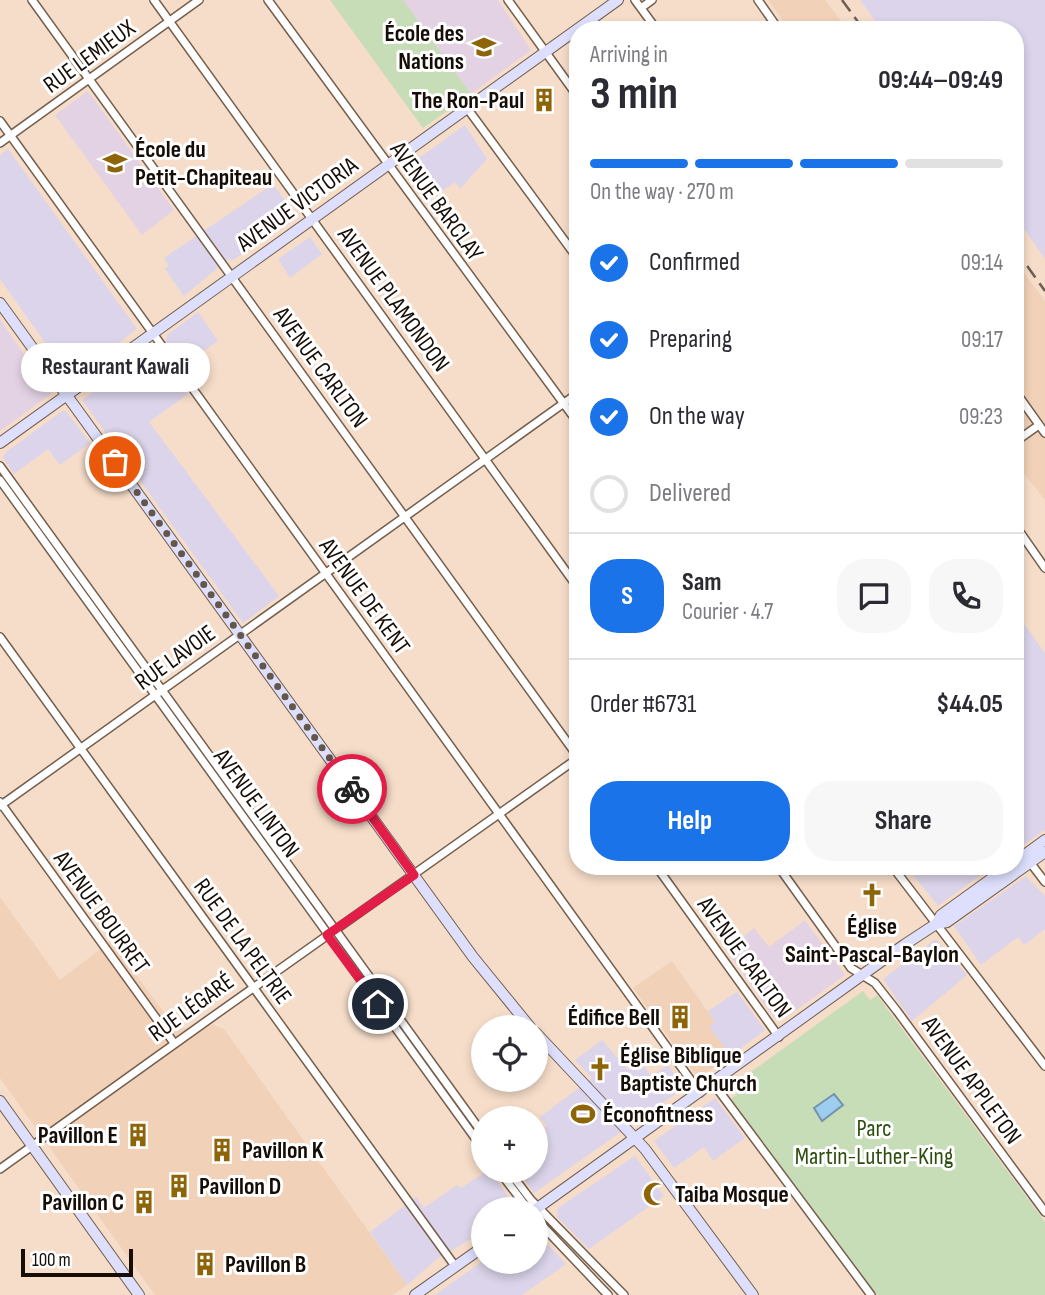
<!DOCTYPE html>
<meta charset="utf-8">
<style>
:root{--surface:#fff;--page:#f7f7f7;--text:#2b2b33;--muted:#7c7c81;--line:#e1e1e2;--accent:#1a73e8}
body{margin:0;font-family:"Sofia Sans Condensed",sans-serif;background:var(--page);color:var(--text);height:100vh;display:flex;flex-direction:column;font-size:26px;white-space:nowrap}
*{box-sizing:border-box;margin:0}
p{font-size:23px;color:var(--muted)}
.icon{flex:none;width:38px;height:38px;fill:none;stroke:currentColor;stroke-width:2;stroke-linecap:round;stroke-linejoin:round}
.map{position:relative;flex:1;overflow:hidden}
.side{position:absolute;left:569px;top:21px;width:455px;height:854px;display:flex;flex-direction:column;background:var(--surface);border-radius:28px;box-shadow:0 4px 10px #0003}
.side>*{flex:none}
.tools{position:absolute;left:471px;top:1015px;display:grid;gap:14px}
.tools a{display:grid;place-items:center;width:77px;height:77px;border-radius:50%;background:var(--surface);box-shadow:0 4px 10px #0003;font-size:35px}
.scale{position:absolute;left:21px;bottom:18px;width:112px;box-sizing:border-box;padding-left:7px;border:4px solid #160d07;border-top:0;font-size:19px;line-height:24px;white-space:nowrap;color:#160d07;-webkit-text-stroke:5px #fff;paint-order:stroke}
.pin{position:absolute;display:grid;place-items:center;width:60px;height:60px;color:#fff;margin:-30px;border:4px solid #fff;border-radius:50%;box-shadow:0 2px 7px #0007}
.courier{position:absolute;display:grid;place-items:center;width:70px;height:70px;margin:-35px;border:5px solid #e11d48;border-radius:50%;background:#fff;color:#222;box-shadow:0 2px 9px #0007}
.bubble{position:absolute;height:49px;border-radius:24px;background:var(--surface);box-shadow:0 4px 10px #0003;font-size:23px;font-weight:700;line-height:49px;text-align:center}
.head em{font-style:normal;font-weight:700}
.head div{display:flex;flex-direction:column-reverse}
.head{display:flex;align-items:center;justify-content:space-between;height:119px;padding:0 21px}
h1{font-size:46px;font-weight:700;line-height:52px}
.bar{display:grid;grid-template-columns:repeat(4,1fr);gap:10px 7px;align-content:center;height:84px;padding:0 21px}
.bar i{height:9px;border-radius:5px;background:var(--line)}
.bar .on{background:var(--accent)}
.bar p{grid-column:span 4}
.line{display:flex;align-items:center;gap:18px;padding:0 21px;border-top:2px solid var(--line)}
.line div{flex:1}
.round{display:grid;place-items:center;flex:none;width:74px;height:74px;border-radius:28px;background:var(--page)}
ol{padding:0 21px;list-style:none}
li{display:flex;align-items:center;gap:21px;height:77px}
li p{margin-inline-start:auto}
li .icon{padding:7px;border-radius:50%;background:var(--accent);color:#fff;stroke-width:4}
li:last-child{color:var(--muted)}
li i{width:38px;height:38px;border:4px solid var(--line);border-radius:50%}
.primary-button{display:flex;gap:14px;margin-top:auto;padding:14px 21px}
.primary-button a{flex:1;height:80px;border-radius:28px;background:var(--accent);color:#fff;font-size:28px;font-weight:700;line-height:80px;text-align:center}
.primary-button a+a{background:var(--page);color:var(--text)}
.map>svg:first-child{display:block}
.commercial{fill:#dbd4ea}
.built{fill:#f1d1b8}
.education{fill:#e3d2e4}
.green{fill:#c6ddb7}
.water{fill:#9dceef;stroke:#7494a9;stroke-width:2}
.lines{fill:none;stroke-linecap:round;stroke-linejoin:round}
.street-casing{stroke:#745e4d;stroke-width:10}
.secondary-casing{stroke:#745e4d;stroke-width:12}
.street{stroke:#fff;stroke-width:7}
.secondary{stroke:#dddffd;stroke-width:10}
.rail{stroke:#6d5e53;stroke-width:2.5;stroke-dasharray:14 7;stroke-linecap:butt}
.done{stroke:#64564b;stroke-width:7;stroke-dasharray:0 12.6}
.route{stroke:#e11d48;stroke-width:9}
.labels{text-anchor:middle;stroke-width:6;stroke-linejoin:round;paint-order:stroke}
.poi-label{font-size:24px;font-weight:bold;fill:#160d07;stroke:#fff;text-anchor:start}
.street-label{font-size:24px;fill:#160d07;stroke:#fff}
.park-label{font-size:24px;fill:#2d4e0d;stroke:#fff}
</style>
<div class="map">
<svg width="1045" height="1295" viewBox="0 0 1045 1295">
<rect width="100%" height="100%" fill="#f6ddc9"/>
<path class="commercial" d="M860,0H1045V259L1015,216V30H882Z
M465,125L487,159L460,189L455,182L426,203L405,168Z
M8,149L137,329L71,379L0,279V155Z
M273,184L297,218L233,260L228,259L184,296L165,269L169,266L164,258Z
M310,237L322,254L290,278L278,259Z
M198,312L218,341L184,365L178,381L188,394L149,422L279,596L243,623L82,400L150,351L160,364L164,362L167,335Z
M62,411H66L90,443L60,465L48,449L14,474L3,458L5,453Z
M1015,611L1045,653V830L1015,851Z
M906,866H993L938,906Z
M1026,876L1045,896V929L1024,945L1018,937L981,965L954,926Z
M936,939L967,975L912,1021L883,979Z
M737,992L765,1030L731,1056L708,1026L715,1022L708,1011Z
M602,1040L628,1070L641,1061L651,1076L668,1065L685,1087L534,1193L518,1171H536V1135L547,1126L540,1117L592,1078L575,1060Z
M715,1098L745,1138L713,1161L704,1147L674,1168L654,1141Z
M635,1156L664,1196L589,1249L557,1217L558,1208Z
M487,1171H491L516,1209H483V1232L437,1259L407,1285L370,1232L416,1197L424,1208L457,1185L461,1188Z
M536,1232L566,1264L522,1295H435L483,1261L536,1262Z"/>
<path class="built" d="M768,0H825L848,30H790Z
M1015,261L1045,301V500L1015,462Z
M0,897L60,980L111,941L176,1029L213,1025L224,1029L407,1285L392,1295H155L0,1078Z
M672,961L715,1022L709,1027L731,1056L698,1078L633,988Z"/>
<path class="education" d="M403,0H498L531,50L471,94Z
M88,91L174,210L142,235L55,115Z
M0,319L51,394L0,431Z
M805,920L845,975L781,1021L778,1017L775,1019L726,950L754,928L769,947Z"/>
<path class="green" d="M330,0H403L471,94L423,128Z
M863,991L870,1000L877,995L1045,1222V1295H877L731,1099L738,1093L733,1085Z"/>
<path class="water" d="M834,1094L843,1105L822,1121L814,1108Z"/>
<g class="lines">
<g class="street-casing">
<path id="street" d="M32,0L578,757
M154,0L578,588
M268,0L578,423
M508,0L578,97
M635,0L657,30
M758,0L779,30
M641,8L652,0
M467,108L578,259
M0,121L700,1093
M0,143L199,0
M1015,391L1045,433
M1015,442L1039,425
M0,466L483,1134
M0,480L483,1149
M1015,525L1045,568
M0,637L455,1266
M0,802L174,1043
M0,806L578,393
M1029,861L1045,882
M656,866L779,1037
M778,866L851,968L875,983L897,1011L1045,1212
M892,866L1045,1066
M713,1083L871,1295
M0,1169C192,1031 384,894 578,758
M499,1171L528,1209
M509,1171L531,1200L624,1295
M536,1219L608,1295"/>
</g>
<g class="secondary-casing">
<path id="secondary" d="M0,303L473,957L530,1027
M0,443L618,0
M1015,862L1045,840
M936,924L941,915L1009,866
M536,1033L645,1149L753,1295
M0,1101L139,1295
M536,1209L904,945L936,924L947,922L1045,852
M415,1295L483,1247"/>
</g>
<use href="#street" class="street"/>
<use href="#secondary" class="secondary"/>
<path class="rail" d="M842,0L864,30
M1015,249L1045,291"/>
</g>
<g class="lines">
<path class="done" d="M115,462L352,789"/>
<path class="route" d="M352,789L414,875L327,935L378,1004"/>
</g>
<defs>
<g id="school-bare" transform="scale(1.89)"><path d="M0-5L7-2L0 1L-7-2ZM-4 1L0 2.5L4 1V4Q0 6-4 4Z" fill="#8e6409" stroke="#fff" stroke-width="2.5" paint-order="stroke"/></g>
<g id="building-bare" transform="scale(1.89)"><path d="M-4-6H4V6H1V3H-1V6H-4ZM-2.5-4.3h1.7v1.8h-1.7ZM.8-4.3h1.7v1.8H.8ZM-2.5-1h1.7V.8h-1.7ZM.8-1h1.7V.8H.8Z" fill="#8e6409" stroke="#fff" stroke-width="2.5" paint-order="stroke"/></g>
<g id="church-bare" transform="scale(1.89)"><path d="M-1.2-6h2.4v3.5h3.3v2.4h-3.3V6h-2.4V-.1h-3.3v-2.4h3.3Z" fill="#8e6409" stroke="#fff" stroke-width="2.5" paint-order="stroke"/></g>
<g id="stadium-bare" transform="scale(1.89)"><path d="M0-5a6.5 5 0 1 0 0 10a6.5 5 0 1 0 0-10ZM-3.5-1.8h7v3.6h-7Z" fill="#8e6409" stroke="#fff" stroke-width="2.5" paint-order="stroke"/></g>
<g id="mosque-bare" transform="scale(1.89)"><path d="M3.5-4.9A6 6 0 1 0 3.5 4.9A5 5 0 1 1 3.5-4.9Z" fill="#8e6409" stroke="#fff" stroke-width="2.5" paint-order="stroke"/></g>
</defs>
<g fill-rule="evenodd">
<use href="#school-bare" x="484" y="47"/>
<use href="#building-bare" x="544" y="100"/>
<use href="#school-bare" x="115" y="163"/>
<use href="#church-bare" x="872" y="895"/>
<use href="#building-bare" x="680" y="1017"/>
<use href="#church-bare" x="600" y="1069"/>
<use href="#stadium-bare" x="583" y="1114"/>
<use href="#building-bare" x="138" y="1135"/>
<use href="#building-bare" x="222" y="1150"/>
<use href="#building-bare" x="179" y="1186"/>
<use href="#mosque-bare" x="655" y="1194"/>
<use href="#building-bare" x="144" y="1202"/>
<use href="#building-bare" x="205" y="1264"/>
</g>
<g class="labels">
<g class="poi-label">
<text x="464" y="41" text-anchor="end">École des<tspan x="464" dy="28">Nations</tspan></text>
<text x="524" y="108" text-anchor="end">The Ron-Paul</text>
<text x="135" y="157">École du<tspan x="135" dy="28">Petit-Chapiteau</tspan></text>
<text x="872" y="934" text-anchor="middle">Église<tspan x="872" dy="28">Saint-Pascal-Baylon</tspan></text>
<text x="660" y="1025" text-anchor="end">Édifice Bell</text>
<text x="620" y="1063">Église Biblique<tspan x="620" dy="28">Baptiste Church</tspan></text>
<text x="603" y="1122">Éconofitness</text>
<text x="118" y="1143" text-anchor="end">Pavillon E</text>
<text x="242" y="1158">Pavillon K</text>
<text x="199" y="1194">Pavillon D</text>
<text x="675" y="1202">Taiba Mosque</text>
<text x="124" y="1210" text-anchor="end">Pavillon C</text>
<text x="225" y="1272">Pavillon B</text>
</g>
<g class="street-label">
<text transform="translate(89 56) rotate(-36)" y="8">RUE LEMIEUX</text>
<text transform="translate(437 201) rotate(54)" y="8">AVENUE BARCLAY</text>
<text transform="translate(297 204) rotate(-36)" y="8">AVENUE VICTORIA</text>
<text transform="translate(394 299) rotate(54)" y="8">AVENUE PLAMONDON</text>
<text transform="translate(321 367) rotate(54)" y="8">AVENUE CARLTON</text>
<text transform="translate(365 596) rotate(54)" y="8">AVENUE DE KENT</text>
<text transform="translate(175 657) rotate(-36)" y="8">RUE LAVOIE</text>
<text transform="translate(257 803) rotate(54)" y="8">AVENUE LINTON</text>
<text transform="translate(102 912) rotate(54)" y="8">AVENUE BOURRET</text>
<text transform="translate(243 941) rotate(54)" y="8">RUE DE LA PELTRIE</text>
<text transform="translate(745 957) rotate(54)" y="8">AVENUE CARLTON</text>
<text transform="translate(191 1007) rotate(-36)" y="8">RUE LÉGARÉ</text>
<text transform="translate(972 1080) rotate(54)" y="8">AVENUE APPLETON</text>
</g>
<g class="park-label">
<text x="874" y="1136">Parc<tspan x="874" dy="28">Martin-Luther-King</tspan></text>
</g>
</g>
</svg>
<div class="tools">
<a><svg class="icon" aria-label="locate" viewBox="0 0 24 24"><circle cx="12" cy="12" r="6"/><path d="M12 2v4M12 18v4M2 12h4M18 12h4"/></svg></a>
<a>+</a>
<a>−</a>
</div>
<div class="scale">100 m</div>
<div class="pin" style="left:115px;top:462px;background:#ea580c"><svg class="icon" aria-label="bag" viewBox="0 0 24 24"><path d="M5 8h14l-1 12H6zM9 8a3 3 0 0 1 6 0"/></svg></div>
<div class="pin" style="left:378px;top:1004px;background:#1f2937"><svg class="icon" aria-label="home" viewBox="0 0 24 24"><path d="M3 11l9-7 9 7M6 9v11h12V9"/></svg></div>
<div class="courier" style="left:352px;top:789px"><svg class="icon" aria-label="bike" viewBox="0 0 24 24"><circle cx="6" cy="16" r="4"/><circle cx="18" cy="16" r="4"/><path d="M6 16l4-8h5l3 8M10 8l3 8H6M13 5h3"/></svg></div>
<div class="bubble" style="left:21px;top:343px;width:189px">Restaurant Kawali</div>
<section class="side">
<div class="head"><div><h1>3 min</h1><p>Arriving in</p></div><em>09:44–09:49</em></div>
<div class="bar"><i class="on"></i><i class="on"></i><i class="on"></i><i></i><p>On the way · 270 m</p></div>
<ol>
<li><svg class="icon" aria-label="check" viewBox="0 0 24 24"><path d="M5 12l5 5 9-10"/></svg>Confirmed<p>09:14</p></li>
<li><svg class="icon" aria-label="check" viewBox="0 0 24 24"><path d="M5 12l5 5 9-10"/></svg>Preparing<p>09:17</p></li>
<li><svg class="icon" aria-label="check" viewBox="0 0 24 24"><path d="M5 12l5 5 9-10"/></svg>On the way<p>09:23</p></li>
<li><i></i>Delivered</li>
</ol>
<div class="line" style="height:126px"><b class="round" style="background:var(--accent);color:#fff">S</b><div><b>Sam</b><p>Courier · 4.7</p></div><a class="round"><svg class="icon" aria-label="chat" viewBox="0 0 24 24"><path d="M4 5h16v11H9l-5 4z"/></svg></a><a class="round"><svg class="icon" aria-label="phone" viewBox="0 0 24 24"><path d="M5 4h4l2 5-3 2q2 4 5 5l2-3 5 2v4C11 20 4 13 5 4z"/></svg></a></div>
<div class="line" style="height:91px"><div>Order #6731</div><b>$44.05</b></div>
<div class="primary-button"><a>Help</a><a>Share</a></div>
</section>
</div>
